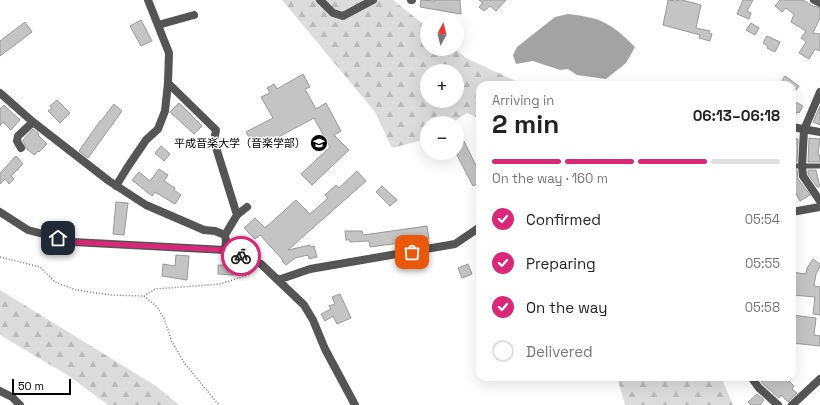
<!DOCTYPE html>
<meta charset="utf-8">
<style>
:root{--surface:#fff;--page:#f2f2f2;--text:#222;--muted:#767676;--line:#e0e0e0;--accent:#db2777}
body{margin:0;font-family:"Space Grotesk","Noto Sans JP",sans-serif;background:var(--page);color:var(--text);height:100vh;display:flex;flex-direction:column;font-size:15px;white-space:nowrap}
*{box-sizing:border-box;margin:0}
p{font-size:13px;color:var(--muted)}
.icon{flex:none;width:22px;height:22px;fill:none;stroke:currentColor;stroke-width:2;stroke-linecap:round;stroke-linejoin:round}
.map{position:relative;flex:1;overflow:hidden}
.panel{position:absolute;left:476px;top:81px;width:320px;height:300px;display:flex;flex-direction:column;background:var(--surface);border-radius:12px;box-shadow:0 4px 16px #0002}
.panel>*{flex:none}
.needle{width:26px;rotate:7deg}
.tools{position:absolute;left:420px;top:12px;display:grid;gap:8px}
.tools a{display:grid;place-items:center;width:44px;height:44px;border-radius:50%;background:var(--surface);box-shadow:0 4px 16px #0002;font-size:20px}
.scale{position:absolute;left:12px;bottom:10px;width:59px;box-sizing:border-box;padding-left:4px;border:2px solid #000;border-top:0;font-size:11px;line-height:14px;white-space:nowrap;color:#000;-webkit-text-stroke:3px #fff;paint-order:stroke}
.pin{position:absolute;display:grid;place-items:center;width:34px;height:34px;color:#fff;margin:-17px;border-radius:8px;box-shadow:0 2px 6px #0006}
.courier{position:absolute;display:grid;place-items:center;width:40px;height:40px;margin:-20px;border:3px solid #db2777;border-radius:50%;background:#fff;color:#222;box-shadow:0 1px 5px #0007}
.overview em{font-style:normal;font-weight:700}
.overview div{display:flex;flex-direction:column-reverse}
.overview{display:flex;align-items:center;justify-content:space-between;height:68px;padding:0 16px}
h1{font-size:26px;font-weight:700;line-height:30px}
.bar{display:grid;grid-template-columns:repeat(4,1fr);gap:6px 4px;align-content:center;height:48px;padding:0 16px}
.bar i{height:5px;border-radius:3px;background:var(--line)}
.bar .on{background:var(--accent)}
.bar p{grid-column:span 4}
ol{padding:0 16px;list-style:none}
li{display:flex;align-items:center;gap:12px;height:44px}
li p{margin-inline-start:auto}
li .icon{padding:4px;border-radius:50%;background:var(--accent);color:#fff;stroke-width:4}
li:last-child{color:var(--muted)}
li i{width:22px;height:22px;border:2px solid var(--line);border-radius:50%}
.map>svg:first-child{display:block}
.forest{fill:url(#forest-firs);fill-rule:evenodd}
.water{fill:#a3a3a3}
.building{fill:#c4c4c4;stroke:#999}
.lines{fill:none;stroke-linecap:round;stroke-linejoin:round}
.path{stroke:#777;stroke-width:1.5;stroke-dasharray:1 2;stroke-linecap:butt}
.service{stroke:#555;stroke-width:5}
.minor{stroke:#555;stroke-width:8}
.tertiary{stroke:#555;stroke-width:8}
.done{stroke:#595959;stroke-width:4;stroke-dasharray:0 7.2}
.route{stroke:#db2777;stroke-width:5}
.labels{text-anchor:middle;stroke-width:3;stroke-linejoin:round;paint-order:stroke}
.poi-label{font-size:11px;fill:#000;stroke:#fff;text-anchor:end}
</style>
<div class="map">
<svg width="820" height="405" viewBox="0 0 820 405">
<defs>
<pattern id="forest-firs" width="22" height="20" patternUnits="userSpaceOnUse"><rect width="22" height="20" fill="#dcdcdc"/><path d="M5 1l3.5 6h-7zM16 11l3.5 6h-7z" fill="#bbb"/></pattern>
</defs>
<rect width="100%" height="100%" fill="#fff"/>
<path class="forest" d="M282,0H393L427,27V49H455L466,58L524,85H480V119L467,113L452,123H427V139L392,148L375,112ZM427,71H457V101H427Z
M0,290L156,386L179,405H108L69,376L0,335Z
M617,377H721L733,405H625Z"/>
<path class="water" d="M568,14C602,18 611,23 635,47L626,63L606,79L577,75L568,69L560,70L533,61L516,64L513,55L517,47L555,17Z"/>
<path class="building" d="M421,0L435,1V0H460L461,14L420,7Z
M479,0H506L496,11L490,6L484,11L479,7L483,3Z
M668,0L676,1L677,0H682L701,5L696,28L710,31L709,33L712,34L710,41L699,38L700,35L663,25Z
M743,0H753L747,11L751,13L749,19L737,14Z
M780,0H803L811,5L820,8V18L813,33L820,34V51L815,49L809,59L799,53L806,42L801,38L806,31L791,22L794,14L786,8L782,12L775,6Z
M141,20L152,41L141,46L130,26Z
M25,22L32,32L0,56V41Z
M751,23L759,28L755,35L746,30Z
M767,36L780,42L775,52L767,48L768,46L763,43Z
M303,74L310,87L305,89L316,109L326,103L341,131L334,135L349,150L312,185L301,174L330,147L314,118L256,149L246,132L273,118L261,97L270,93L267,88L274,84L277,89Z
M785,76L799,86L792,96V85H784L781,82Z
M57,100L70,113L60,123L48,111L52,108L50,106Z
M792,100L803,106L799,113L797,112L792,121Z
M179,103L202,126L194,134L170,112Z
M114,104L122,111L88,158L79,151L100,121H101Z
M4,105L20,120L11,130L3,122L0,126V109Z
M820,106V125L813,122Z
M33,129L39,134L38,135L47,144L39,152L38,151L34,155L26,148L23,140Z
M462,137L480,174L478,176L480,182L473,186L457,155V139Z
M792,138L798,139L797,162H792Z
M809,138L820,139L818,155H820V162H808Z
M161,146L170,154L164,161L155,153Z
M16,156L23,164L11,176L14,179L9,184L5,179L0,184V173Z
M159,169L168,175L164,181L175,188L174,190L181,195L175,204L155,192L152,196L132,180L139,172L150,181Z
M792,170H797L798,179L810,195L800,201L793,188Z
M808,170H816L820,187H817L808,174Z
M357,171L366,181L288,250L310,245L311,247L314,246L317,257L309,259L308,255L295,258L286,265L282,261L283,260L260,235L255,239L244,228L255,218L265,228L296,200L310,214L328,198L325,195L336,185L339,188Z
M382,186L397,200L390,206L376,192Z
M116,202L128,203L124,235L113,234Z
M427,226L429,239L370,247L369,241L350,242V240H346L345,231H362L363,235Z
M176,255L189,256L187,280L162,276L163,264L175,266Z
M813,259L820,264V267L816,274L814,286L820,287V315L813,314L815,297L792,295V272L806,274L807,268Z
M468,264L472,274L462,278L458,268Z
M218,265H233V275L218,274Z
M340,294L351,318L337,324L333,316L325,321L321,314L331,309L329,306L335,304L332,297Z
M792,315L816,318L814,335L820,336V346L792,343Z
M758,377H781L788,383L789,381L794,386L792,389L797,393L788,402L781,395L779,398L763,384Z
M757,394L764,400L760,405H751L748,402Z"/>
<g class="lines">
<path class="path" d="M0,257L40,267L55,282L76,290L111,295L144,296L155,289L220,284L248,275L255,269
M144,296L157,307L164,318L172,342L185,364L219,405"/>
<path class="service" d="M792,166H820"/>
<path class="minor" d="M320,0L333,13L343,16L373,0
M411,0H412
M814,0L820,3
M158,25L194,15
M168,83L216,130L214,141L237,215L225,235
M820,92L804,130L802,166L803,176L820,201
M0,93L33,122L109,181L146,205L204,230L215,231L225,235L226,241L225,250L261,264L304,305L313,320L325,349L355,405
M792,127L820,132
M21,148L17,141L18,136L33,122
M116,186L127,168L146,140L158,129L165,111L168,83L169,53L148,0
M792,212L820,207
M237,215L247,207
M278,280L310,269L455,244L480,227
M751,377L759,388L778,405
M0,391L12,397L20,405
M792,405L820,379"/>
<path class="tertiary" d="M0,212L28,230L73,242L225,250"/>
</g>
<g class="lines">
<path class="done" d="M241,256L261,264L278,280L310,269L412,252"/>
<path class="route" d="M58,238L72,242L225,250L241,256"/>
</g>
<defs>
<g id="university-disc" transform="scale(0.9)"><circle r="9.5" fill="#000" stroke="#fff"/><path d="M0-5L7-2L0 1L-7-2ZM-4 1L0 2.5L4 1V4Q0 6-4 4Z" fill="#fff"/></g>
</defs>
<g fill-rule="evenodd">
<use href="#university-disc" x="319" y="143"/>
</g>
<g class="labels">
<g class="poi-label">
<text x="306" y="147">平成音楽大学（音楽学部）</text>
</g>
</g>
</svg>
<div class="tools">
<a><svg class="needle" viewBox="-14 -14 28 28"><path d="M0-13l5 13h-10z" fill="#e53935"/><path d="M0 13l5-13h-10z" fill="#767676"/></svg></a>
<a>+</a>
<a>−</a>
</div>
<div class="scale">50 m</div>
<div class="pin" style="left:412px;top:252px;background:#ea580c"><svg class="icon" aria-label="bag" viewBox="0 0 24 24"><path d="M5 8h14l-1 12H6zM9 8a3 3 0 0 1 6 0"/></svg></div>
<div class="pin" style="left:58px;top:238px;background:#1f2937"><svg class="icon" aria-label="home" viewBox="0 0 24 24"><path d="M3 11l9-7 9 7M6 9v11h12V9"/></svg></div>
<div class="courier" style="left:241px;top:256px"><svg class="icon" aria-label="bike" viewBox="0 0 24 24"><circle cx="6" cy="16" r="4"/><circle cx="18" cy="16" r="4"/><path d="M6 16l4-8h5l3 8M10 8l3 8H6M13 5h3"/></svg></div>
<section class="panel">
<div class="overview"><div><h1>2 min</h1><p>Arriving in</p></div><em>06:13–06:18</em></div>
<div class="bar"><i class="on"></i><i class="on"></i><i class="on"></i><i></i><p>On the way · 160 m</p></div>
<ol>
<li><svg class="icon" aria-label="check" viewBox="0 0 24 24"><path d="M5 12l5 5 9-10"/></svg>Confirmed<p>05:54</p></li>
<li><svg class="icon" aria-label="check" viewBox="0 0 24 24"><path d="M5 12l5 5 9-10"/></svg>Preparing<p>05:55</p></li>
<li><svg class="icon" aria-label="check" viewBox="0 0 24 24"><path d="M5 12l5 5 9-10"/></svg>On the way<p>05:58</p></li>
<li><i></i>Delivered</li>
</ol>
</section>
</div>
